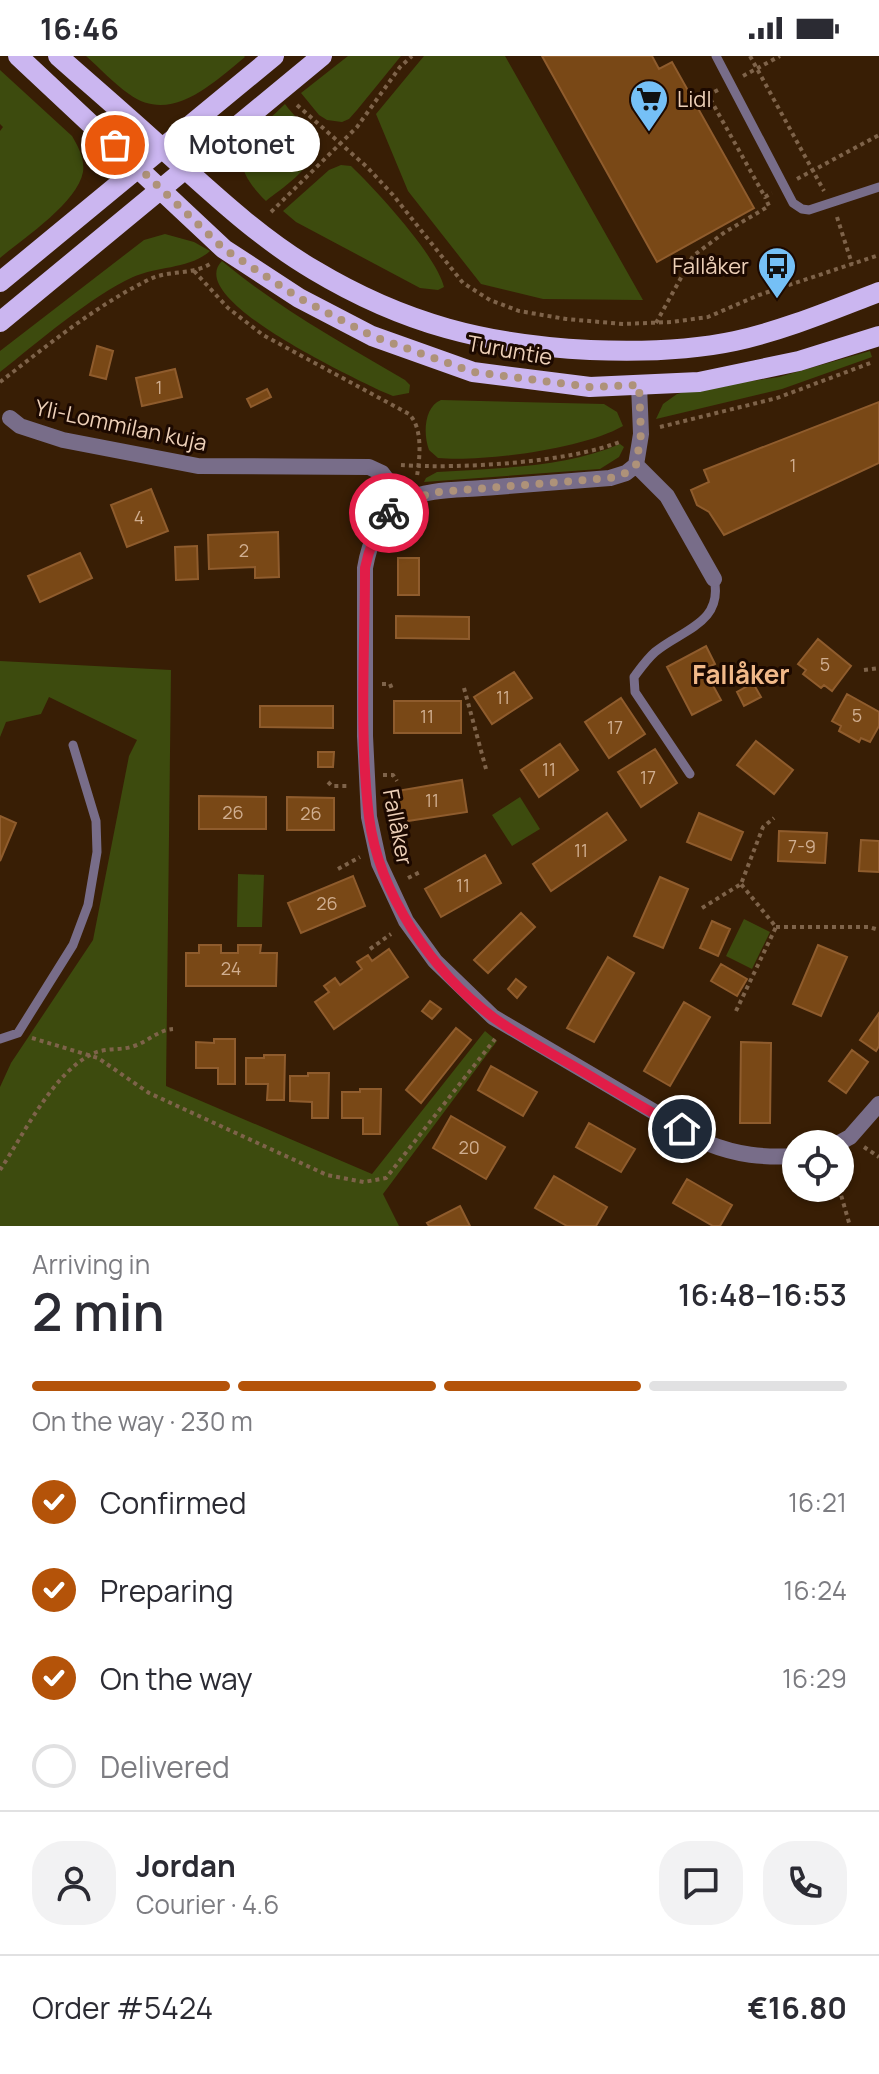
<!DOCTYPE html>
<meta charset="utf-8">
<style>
:root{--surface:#fff;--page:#f2f2f3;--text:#2b2b33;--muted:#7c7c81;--line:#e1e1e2;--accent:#b45309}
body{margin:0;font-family:Manrope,sans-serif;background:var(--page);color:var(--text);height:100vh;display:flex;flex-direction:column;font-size:30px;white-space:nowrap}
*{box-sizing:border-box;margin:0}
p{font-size:26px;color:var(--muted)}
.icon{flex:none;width:44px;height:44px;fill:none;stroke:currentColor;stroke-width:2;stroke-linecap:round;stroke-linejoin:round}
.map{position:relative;height:1170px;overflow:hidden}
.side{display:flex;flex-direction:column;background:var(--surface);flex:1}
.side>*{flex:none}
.fabs{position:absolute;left:782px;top:1074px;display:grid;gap:16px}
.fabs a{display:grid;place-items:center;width:72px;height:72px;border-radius:50%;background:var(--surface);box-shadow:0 2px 6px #0004;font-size:40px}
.pin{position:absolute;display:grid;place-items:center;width:68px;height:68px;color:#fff;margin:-34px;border:4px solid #fff;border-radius:50%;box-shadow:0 2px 8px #0007}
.courier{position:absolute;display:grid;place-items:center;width:80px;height:80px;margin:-40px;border:6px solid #e11d48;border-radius:50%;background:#fff;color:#222;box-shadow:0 2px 10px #0007}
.bubble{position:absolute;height:56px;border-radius:28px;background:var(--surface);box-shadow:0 2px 6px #0004;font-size:26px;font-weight:600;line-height:56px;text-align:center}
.headline em{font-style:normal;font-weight:600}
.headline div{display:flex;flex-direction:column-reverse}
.headline{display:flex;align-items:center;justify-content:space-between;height:136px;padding:0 32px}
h1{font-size:52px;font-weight:600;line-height:60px}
.bar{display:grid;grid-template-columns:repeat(4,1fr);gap:12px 8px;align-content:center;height:96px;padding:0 32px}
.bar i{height:10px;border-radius:6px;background:var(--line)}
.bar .active{background:var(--accent)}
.bar p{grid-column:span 4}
.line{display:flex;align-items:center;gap:20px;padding:0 32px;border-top:2px solid var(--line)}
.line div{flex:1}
.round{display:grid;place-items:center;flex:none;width:84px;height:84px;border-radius:32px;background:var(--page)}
ol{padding:0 32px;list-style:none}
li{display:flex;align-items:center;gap:24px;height:88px}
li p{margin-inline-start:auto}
li .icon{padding:8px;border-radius:50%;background:var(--accent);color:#fff;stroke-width:4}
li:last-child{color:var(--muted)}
li i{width:44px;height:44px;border:4px solid var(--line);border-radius:50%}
.status{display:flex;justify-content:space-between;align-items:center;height:56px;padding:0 40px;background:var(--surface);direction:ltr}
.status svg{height:22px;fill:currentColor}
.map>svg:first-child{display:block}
.green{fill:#3d4b0e}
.building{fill:#794816;stroke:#8f5c2d;stroke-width:2}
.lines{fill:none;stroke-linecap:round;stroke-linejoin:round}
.path{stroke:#7e634a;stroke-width:4;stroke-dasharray:4 4;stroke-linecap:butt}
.lane{stroke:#786d89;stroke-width:9}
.street{stroke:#786d89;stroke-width:16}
.primary{stroke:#cbb6f0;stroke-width:20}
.done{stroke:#ae9279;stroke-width:8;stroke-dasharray:0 14.4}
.route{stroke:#e11d48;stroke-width:10}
.labels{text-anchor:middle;stroke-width:6;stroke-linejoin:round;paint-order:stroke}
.number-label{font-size:18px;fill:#d0ae90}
.poi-label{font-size:22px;fill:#edd0b8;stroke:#1c0900;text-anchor:start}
.street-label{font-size:22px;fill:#edd0b8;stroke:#1c0900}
.quarter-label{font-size:26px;font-weight:bold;fill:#f1b989;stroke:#1c0900}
</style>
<div class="status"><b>16:46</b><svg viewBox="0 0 49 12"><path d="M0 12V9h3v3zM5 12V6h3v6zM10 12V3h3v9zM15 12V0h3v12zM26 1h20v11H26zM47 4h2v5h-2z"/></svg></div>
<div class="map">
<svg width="879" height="1170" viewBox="0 0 879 1170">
<rect width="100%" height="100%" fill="#381e05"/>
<path class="green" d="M86,0H244L245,1C213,27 171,69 129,38C113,27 100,12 86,0Z
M348,0H401L357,54L349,63L342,66L327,64L319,59L301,37Z
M424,0H505L643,244L543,243L481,228L408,135L376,58Z
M0,14L72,80C78,90 85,103 83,116C77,147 24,182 0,202V75L3,71L0,68Z
M285,48C292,58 303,67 309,77C326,106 284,130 266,145C220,100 248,84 285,48Z
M341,109L351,110C377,135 436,199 444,231L438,234L420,232L296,166L283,155L329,114Z
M165,178L194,186L210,195C190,213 158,210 133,221C90,241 38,286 0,316V295L144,184Z
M222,205C278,252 342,287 405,324L410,329L409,337L393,340L381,335C355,322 183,243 222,205Z
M870,295L872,301L782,333L656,363L663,348L677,338L696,333L779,321Z
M441,344L604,348L617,356L623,370C583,393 484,406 438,402L429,394C423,378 424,351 441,344Z
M620,388L624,391L619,401L600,413L424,426L426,422L437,416C498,412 563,412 620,388Z
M0,605L171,614L166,1030L372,1118L485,975L497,985L383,1138L399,1170H0V1031L11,1007L93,884L129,700L137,684L49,641L41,658L6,666L0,681Z
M520,741L540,773L512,790L492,759Z
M238,818L264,819L262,871H237Z
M744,863L770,876L752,913L726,900Z"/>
<path class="building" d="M542,0H652L659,13L672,6L754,152L657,206Z
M97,290L113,295L106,323L90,319Z
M175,313L182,341L142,350L136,322Z
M267,333L271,341L251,351L247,343Z
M879,346V407L724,479L709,456L697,449L691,434L709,426L704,414Z
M151,433L168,475L127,491L111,449Z
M278,476L279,521L255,522V511L209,513L208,479Z
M197,490L198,523L176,524L175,491Z
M80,497L92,522L40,546L28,520Z
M398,502H419V539H398Z
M396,560L469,561V583L396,582Z
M818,583L851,610L832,635L824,629L821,632L803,618L806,614L798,608Z
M706,590L715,608L704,613L721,644L692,659L667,611Z
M514,616L532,642L492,668L474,641Z
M753,627L761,641L744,650L737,636Z
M847,638L879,656V670L870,686L861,682L859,686L839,675L841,670L832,665Z
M621,642L645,678L609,702L585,666Z
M394,645H461V677H394Z
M260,650H333V672L260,671Z
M756,685L793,714L774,738L737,709Z
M560,688L578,714L539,741L521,714Z
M655,693L677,727L641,751L618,716Z
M318,696H334L333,711H318Z
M462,724L467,756L401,766L397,735Z
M199,740L266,741V773H199Z
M287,741L334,742V774H287Z
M607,757L626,784L551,835L533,808Z
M699,757L743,776L731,804L687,786Z
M0,760L16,767L0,805Z
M779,775L827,777L825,807L778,805Z
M861,784L879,785V816L859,815Z
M485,799L501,827L441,861L425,833Z
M353,820L365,850L301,877L288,847Z
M660,821L688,833L663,892L634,880Z
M521,857L535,871L488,917L474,904Z
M712,865L730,873L718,900L700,892Z
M199,889H221V897H238V889H261L260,897H277L276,930H186V897H199Z
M818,889L847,901L821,960L793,948Z
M389,893L408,921L334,973L315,946L329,936L324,930L335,922L340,929L362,913L357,906L368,899L372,905Z
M608,901L634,917L594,986L567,972Z
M721,908L747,923L737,940L711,925Z
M516,923L526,931L517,942L508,933Z
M430,945L441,953L432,963L422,955Z
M684,946L710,961L670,1030L644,1015Z
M879,957V990L876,995L860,984Z
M456,972L471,984L421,1047L406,1034Z
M214,983H235V1028H218V1012H196V986L214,987Z
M741,986L771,987L770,1067H740Z
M852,994L868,1006L846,1037L829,1025Z
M264,999H285L284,1044H267L268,1028H246V1002H264Z
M491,1010L537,1036L523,1060L478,1034Z
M308,1017H329L328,1062H312V1046L290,1045V1020H308Z
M360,1033H381L380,1078H363V1062H342V1036H360Z
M451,1060L505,1091L486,1123L433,1092Z
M589,1067L635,1093L621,1116L576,1091Z
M554,1120L607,1151L596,1170H567L535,1152Z
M687,1123L732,1149L720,1170H713L673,1147Z
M460,1150L470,1170H429L427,1167Z"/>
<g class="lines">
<path class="path" d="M750,0L824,135
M743,20L780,0
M718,34L708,39L765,141L772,137
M297,49L367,111L393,139L463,227L490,244L519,255L566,263L623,268L672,266L708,261L759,239L879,199
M797,123L879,79
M271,156L357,71L400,11L412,0
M837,161L852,208
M194,215L228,252L263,279L409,358C423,372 420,401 417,420
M656,267L693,200L725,176L769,150L765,141
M0,326C48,289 95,250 150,223C169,214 192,219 210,208
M660,371L777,342L873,306
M401,409C460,413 568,407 622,385
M864,614L879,612
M382,628H390L392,633
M464,632L486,713
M383,719H393L397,725
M328,726L332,730H348
M338,813L360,801
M408,822L420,816
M702,852L741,828L763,771L774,762
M776,871H869L879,874
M370,893L391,878
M736,955L776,871L741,828
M32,982L98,1002L149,1037L327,1119L364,1126L386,1122L495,983
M864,1091L879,1101
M0,1114C24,1078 53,1017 92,998C106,991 121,995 134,990C149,985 158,974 173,973
M839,1132L850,1170"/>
<path class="lane" d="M716,0L793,147L802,153L809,154L879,131
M690,718L635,636L634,621C640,613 647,603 655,596C681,574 724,567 714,523
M0,983L18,977L73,889L88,849L97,796L96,765L73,689"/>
<path class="street" d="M639,329L641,378L636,409L626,417L610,422C568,425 525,429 482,432C457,434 426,433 403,445C380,457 369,489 365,512V680L369,761L379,807L406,865L435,905L493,961L707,1087C737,1099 763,1102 796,1100
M10,362L20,370L63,384L198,410L369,411L382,417L403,445
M636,409L667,440L714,523
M837,1088L850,1081L879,1048"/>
<path class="primary" d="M18,0L224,193L299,242L372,280L473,316L590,331L699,326L799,305L879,280
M58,0C93,31 128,61 163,93C210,135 259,182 314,214C404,268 487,289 590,294C638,296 688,295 735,285C785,274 832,254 879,236
M0,226L274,0
M0,266L322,0"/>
</g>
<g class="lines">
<path class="done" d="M115,89L224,193L299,242L372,280L473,316L590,331L639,329L641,378L636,409L626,417L610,422L438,436L403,445L389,457"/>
<path class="route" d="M389,457C377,474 369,491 365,512C365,594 359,679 369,761C379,838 432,916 494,962C522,982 553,998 582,1015C615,1035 648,1055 682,1073"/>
</g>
<defs>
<g id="supermarket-pin" transform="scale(2)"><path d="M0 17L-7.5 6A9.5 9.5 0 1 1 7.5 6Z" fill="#75c0f6" stroke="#1c0900"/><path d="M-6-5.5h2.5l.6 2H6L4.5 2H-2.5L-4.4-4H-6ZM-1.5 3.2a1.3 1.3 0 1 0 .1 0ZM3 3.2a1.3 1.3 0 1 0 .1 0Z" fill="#111"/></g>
<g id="bus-pin" transform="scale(2)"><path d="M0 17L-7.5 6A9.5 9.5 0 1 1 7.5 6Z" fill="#75c0f6" stroke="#1c0900"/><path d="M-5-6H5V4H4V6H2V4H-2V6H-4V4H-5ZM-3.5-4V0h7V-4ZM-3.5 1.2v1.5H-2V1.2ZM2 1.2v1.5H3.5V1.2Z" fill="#111"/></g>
</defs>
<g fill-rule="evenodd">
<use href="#supermarket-pin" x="649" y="43"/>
<use href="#bus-pin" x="777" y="210"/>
</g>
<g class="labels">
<g class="number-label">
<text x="159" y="338">1</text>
<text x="793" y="416">1</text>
<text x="139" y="468">4</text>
<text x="244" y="501">2</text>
<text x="825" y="615">5</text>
<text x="503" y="648">11</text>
<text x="857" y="666">5</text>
<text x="427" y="667">11</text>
<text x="615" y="678">17</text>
<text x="549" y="720">11</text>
<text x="648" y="728">17</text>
<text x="432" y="751">11</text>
<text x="233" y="763">26</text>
<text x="311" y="764">26</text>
<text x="802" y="797">7-9</text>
<text x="581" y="801">11</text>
<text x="463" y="836">11</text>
<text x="327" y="854">26</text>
<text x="231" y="919">24</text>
<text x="469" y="1098">20</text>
</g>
<g class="poi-label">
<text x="677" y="51">Lidl</text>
<text x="749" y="218" text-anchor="end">Fallåker</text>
</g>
<g class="street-label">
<text transform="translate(510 294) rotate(10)" y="8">Turuntie</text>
<text transform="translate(121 369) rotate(12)" y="8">Yli-Lommilan kuja</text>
<text transform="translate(398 771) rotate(79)" y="8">Fallåker</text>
</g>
<g class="quarter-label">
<text x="741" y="628">Fallåker</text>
</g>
</g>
</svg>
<div class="fabs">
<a><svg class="icon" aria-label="locate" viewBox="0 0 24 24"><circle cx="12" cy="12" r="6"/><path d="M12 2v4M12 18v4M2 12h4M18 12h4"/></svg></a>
</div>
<div class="pin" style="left:115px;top:89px;background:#ea580c"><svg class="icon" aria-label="bag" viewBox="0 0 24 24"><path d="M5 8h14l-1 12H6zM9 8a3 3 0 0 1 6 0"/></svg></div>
<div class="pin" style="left:682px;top:1073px;background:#1f2937"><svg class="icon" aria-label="home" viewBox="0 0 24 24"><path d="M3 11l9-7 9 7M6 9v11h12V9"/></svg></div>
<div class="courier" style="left:389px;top:457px"><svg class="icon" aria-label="bike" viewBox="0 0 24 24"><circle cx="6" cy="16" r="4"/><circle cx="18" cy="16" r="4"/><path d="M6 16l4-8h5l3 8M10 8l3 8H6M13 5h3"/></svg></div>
<div class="bubble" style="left:164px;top:60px;width:156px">Motonet</div>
</div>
<section class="side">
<div class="headline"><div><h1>2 min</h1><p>Arriving in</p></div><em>16:48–16:53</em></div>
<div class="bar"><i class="active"></i><i class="active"></i><i class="active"></i><i></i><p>On the way · 230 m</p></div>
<ol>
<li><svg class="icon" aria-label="check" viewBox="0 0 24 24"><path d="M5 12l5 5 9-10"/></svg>Confirmed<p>16:21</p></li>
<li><svg class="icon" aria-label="check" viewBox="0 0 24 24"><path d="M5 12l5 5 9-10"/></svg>Preparing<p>16:24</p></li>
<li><svg class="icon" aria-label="check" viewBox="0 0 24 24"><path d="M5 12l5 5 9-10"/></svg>On the way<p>16:29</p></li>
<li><i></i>Delivered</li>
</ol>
<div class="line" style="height:144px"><a class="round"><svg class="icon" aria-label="person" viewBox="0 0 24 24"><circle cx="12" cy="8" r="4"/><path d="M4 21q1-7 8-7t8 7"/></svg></a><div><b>Jordan</b><p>Courier · 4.6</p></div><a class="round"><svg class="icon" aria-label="chat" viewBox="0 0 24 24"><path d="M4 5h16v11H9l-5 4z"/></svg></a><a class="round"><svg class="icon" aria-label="phone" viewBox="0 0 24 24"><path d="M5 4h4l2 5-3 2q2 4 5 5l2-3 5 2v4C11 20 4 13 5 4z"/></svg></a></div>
<div class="line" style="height:104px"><div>Order #5424</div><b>€16.80</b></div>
</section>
